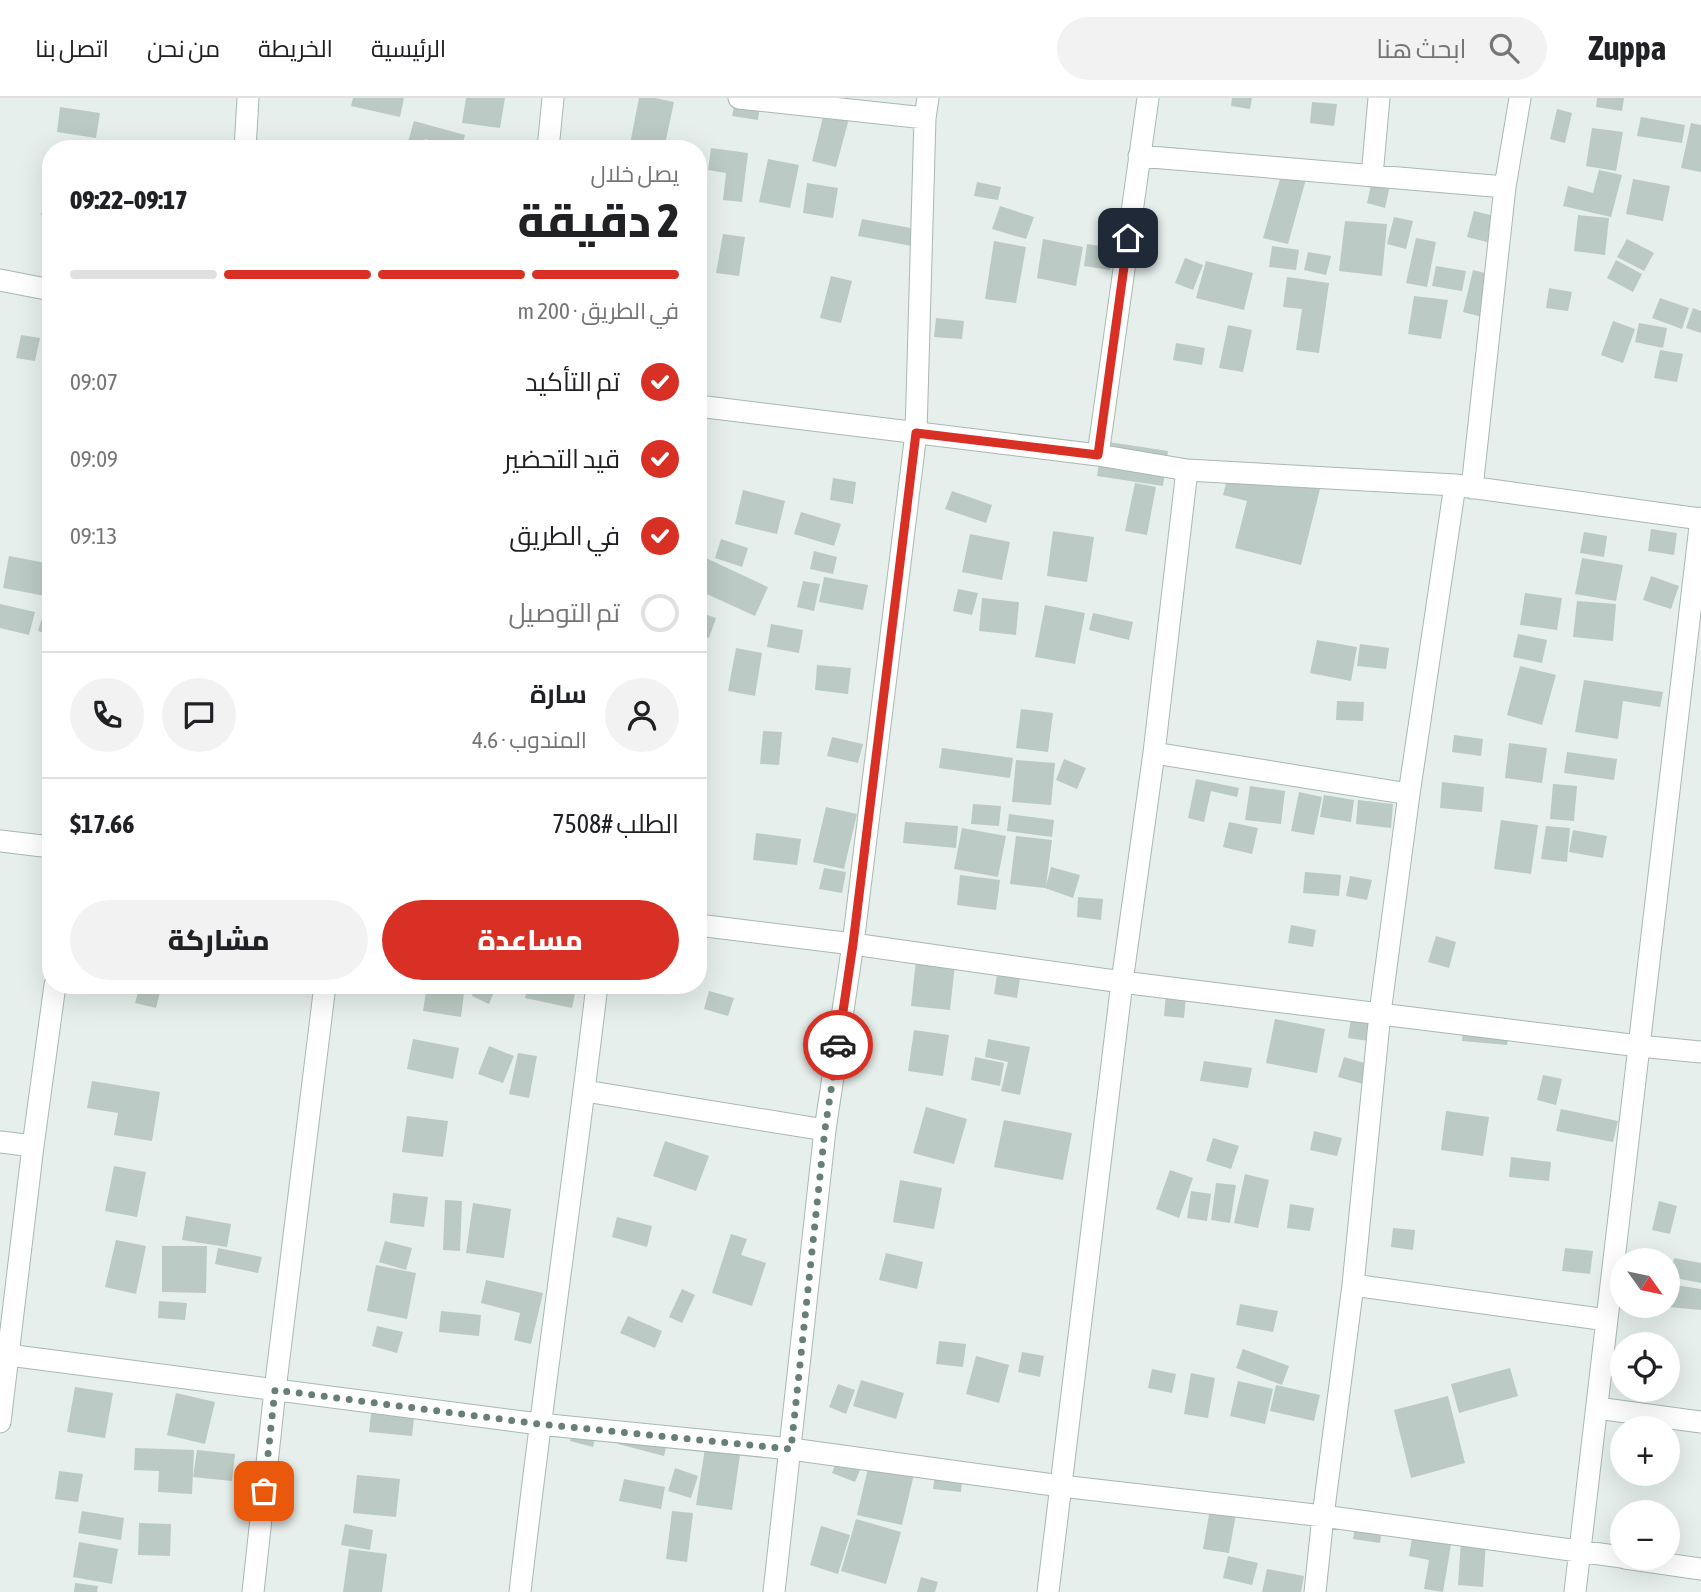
<!DOCTYPE html>
<html lang="ar">
<meta charset="utf-8">
<style>
:root{--surface:#fff;--page:#f2f2f2;--text:#202124;--muted:#757577;--line:#e0e0e0;--accent:#d93025}
body{margin:0;font-family:"Asap Condensed",Cairo,sans-serif;background:var(--page);color:var(--text);direction:rtl;height:100vh;display:flex;flex-direction:column;font-size:26px;white-space:nowrap}
*{box-sizing:border-box;margin:0}
p{font-size:23px;color:var(--muted)}
.icon{flex:none;width:38px;height:38px;fill:none;stroke:currentColor;stroke-width:2;stroke-linecap:round;stroke-linejoin:round}
.map{position:relative;flex:1;overflow:hidden;direction:ltr}
.panel{position:absolute;left:42px;top:42px;width:665px;height:854px;display:flex;flex-direction:column;background:var(--surface);border-radius:28px;box-shadow:0 7px 28px #0002;direction:rtl}
.panel>*{flex:none}
.needle{width:46px;rotate:123deg}
.buttons{position:absolute;left:1610px;top:1150px;display:grid;gap:14px}
.buttons a{display:grid;place-items:center;width:70px;height:70px;border-radius:50%;background:var(--surface);box-shadow:0 7px 28px #0002;font-size:35px}
.pin{position:absolute;display:grid;place-items:center;width:60px;height:60px;color:#fff;margin:-30px;border-radius:14px;box-shadow:0 4px 10px #0006}
.courier{position:absolute;display:grid;place-items:center;width:70px;height:70px;margin:-35px;border:5px solid #d93025;border-radius:50%;background:#fff;color:#222;box-shadow:0 2px 9px #0007}
.headline em{font-style:normal;font-weight:800}
.headline div{display:flex;flex-direction:column-reverse}
.headline{display:flex;align-items:center;justify-content:space-between;height:119px;padding:0 28px}
h1{font-size:46px;font-weight:800;line-height:52px}
.bar{display:grid;grid-template-columns:repeat(4,1fr);gap:10px 7px;align-content:center;height:84px;padding:0 28px}
.bar i{height:9px;border-radius:5px;background:var(--line)}
.bar .selected{background:var(--accent)}
.bar p{grid-column:span 4}
.line{display:flex;align-items:center;gap:18px;padding:0 28px;border-top:2px solid var(--line)}
.line div{flex:1}
.round{display:grid;place-items:center;flex:none;width:74px;height:74px;border-radius:37px;background:var(--page)}
ol{padding:0 28px;list-style:none}
li{display:flex;align-items:center;gap:21px;height:77px}
li p{margin-inline-start:auto}
li .icon{padding:7px;border-radius:50%;background:var(--accent);color:#fff;stroke-width:4}
li:last-child{color:var(--muted)}
li i{width:38px;height:38px;border:4px solid var(--line);border-radius:50%}
.primary-button{display:flex;gap:14px;margin-top:auto;padding:14px 28px}
.primary-button a{flex:1;height:80px;border-radius:42px;background:var(--accent);color:#fff;font-size:28px;font-weight:800;line-height:80px;text-align:center}
.primary-button a+a{background:var(--page);color:var(--text)}
header{display:flex;align-items:center;gap:42px;box-sizing:border-box;height:98px;padding:0 35px;background:var(--surface);border-bottom:2px solid var(--line)}
header strong{font-size:33px}
nav{display:flex;gap:38px;margin-inline-start:auto;font-size:24px}
.search{width:490px;height:63px;background:var(--page);display:flex;align-items:center;gap:18px;box-sizing:border-box;padding:0 24px;border-radius:38px;color:var(--muted);font-size:26px}
.map>svg:first-child{display:block}
.building{fill:#bbcac4}
.lines{fill:none;stroke-linecap:round;stroke-linejoin:round}
.minor-casing{stroke:#a8b8b2;stroke-width:23}
.minor{stroke:#fff;stroke-width:21}
.done{stroke:#687f78;stroke-width:7;stroke-dasharray:0 12.6}
.route{stroke:#d93025;stroke-width:9}
</style>
<header>
<strong>Zuppa</strong>
<div class="search"><svg class="icon" aria-label="search" viewBox="0 0 24 24"><circle cx="10" cy="10" r="6"/><path d="M15 15l6 6"/></svg>ابحث هنا</div>
<nav><a>الرئيسية</a><a>الخريطة</a><a>من نحن</a><a>اتصل بنا</a></nav>
</header>
<div class="map">
<svg width="1701" height="1494" viewBox="0 0 1701 1494">
<rect width="100%" height="100%" fill="#e6efeb"/>
<path class="building" d="M353,0H404L400,19L351,8Z
M466,0H505L500,30L462,25Z
M639,0H655L674,4L664,51H629Z
M736,0H761L758,22L732,18Z
M1232,0H1252L1250,11L1231,8Z
M1597,0H1624L1622,13L1596,9Z
M1312,4L1337,6L1334,28L1310,25Z
M826,7L851,13L836,69L812,63Z
M60,9L100,15L96,40L57,34Z
M1557,11L1572,15L1565,45L1550,41Z
M1641,19L1685,27L1682,45L1637,38Z
M414,23L465,37L461,51L425,41L422,51H406Z
M1691,25L1701,27V74L1681,70Z
M1592,30L1623,34L1616,73L1586,68Z
M711,50L748,55L742,104L723,102L726,75L708,72Z
M768,61L799,67L790,110L759,104Z
M1599,72L1622,77L1611,119L1563,108L1568,88L1593,95Z
M1282,74L1306,81L1288,146L1263,140Z
M1373,78L1391,83L1385,110L1367,105Z
M1633,81L1670,88L1663,123L1626,116Z
M977,84L1001,89L998,102L974,98Z
M807,85L838,90L833,120L803,115Z
M46,100L51,101V120L41,117Z
M1000,108L1034,119L1026,141L992,131Z
M1474,113L1498,119L1491,145L1467,139Z
M1578,117L1609,120L1605,157L1574,153Z
M1394,119L1413,123L1406,151L1387,146Z
M862,121L916,131L912,148L858,138Z
M1345,123L1387,126L1382,178L1339,173Z
M723,136L745,139L739,178L716,175Z
M1416,140L1436,144L1427,189L1406,185Z
M1043,141L1083,149L1076,188L1037,180Z
M1627,141L1654,155L1644,173L1617,159Z
M994,143L1026,149L1016,205L985,201Z
M1087,146L1113,150L1110,172L1084,168Z
M1272,148L1299,152L1296,172L1269,169Z
M1308,154L1331,158L1326,177L1304,172Z
M1185,160L1203,167L1193,192L1175,185Z
M1616,162L1642,176L1633,194L1607,180Z
M1206,163L1253,175L1244,212L1196,200Z
M1436,168L1466,173L1462,193L1432,188Z
M1473,172L1493,177L1482,219L1463,214Z
M831,178L852,183L841,225L820,220Z
M1287,179L1329,185L1319,255L1296,252L1302,211L1283,209Z
M1549,190L1572,194L1568,213L1546,210Z
M1414,198L1448,202L1441,241L1408,236Z
M1660,200L1689,210L1682,231L1652,220Z
M1693,210L1701,213V235L1686,230Z
M936,220L964,223L962,241L934,239Z
M1613,223L1635,231L1623,265L1601,257Z
M1639,225L1667,230L1663,250L1635,244Z
M1228,227L1252,232L1243,274L1219,270Z
M21,237L40,240L35,263L16,260Z
M50,238H51V269L42,266Z
M1176,245L1205,250L1202,267L1173,262Z
M1660,252L1683,256L1677,284L1654,280Z
M1102,343L1168,353L1163,388L1097,378Z
M1229,374L1284,382L1320,391L1301,467L1235,450L1247,403L1223,397Z
M833,380L856,384L853,406L830,402Z
M1135,385L1156,389L1147,437L1125,433Z
M743,392L785,403L777,436L735,426Z
M952,393L992,407L986,425L945,411Z
M801,414L841,426L834,448L794,436Z
M1651,431L1677,435L1674,457L1648,453Z
M1053,433L1094,439L1087,484L1047,478Z
M1584,434L1607,438L1604,459L1580,455Z
M970,436L1010,444L1002,482L962,474Z
M721,441L748,450L742,469L715,460Z
M814,453L837,459L833,476L810,471Z
M9,458L51,466V499L3,490Z
M706,460L768,489L755,518L698,492V476Z
M1582,460L1623,467L1616,503L1575,496Z
M1651,478L1679,488L1671,511L1643,502Z
M824,479L868,487L863,512L819,504Z
M803,483L820,486L814,513L797,509Z
M958,491L978,495L972,517L953,513Z
M1525,495L1562,500L1557,532L1520,527Z
M982,500L1019,504L1016,537L979,533Z
M1577,503L1616,506L1613,543L1573,539Z
M0,506L35,514L29,537L0,530Z
M1045,507L1085,515L1075,566L1035,559Z
M44,513L51,515V537L38,533Z
M698,514L716,520L709,540L698,536Z
M1093,515L1133,524L1129,542L1089,532Z
M771,526L803,532L799,555L767,549Z
M1518,536L1547,542L1542,565L1513,559Z
M1317,542L1357,549L1351,583L1310,575Z
M1360,546L1389,550L1386,571L1357,568Z
M736,550L762,555L755,598L728,593Z
M817,567L851,570L848,596L815,592Z
M1520,568L1556,577L1542,627L1507,617Z
M1584,582L1663,594L1660,609L1623,603L1618,641L1575,634Z
M1337,603L1364,604L1363,623L1336,622Z
M1021,611L1053,615L1048,654L1016,650Z
M763,633L782,634L779,667L760,666Z
M1454,637L1483,641L1481,658L1452,654Z
M832,639L863,646L858,665L827,658Z
M1509,645L1547,650L1542,685L1505,680Z
M942,650L1013,660L1010,680L939,670Z
M1567,654L1617,661L1614,682L1564,675Z
M1064,661L1086,670L1077,691L1056,682Z
M1016,662L1055,665L1051,707L1012,704Z
M1196,681L1239,690L1237,699L1211,693L1204,724L1188,720Z
M1442,684L1484,689L1482,714L1440,710Z
M1553,686L1577,688L1574,723L1550,721Z
M1250,688L1285,693L1281,726L1245,722Z
M1299,694L1322,699L1314,737L1291,733Z
M1324,697L1354,702L1351,724L1320,719Z
M1358,702L1393,706L1391,730L1356,726Z
M973,706L1001,708L999,728L971,726Z
M826,709L857,716L844,771L813,764Z
M1009,716L1054,722L1052,739L1007,733Z
M1501,722L1538,727L1531,776L1494,771Z
M905,724L958,728L956,750L903,745Z
M1229,724L1258,730L1252,756L1223,749Z
M1546,728L1570,730L1567,764L1541,761Z
M962,730L1006,738L998,779L954,771Z
M1573,732L1607,738L1603,760L1569,754Z
M756,735L801,741L797,767L753,762Z
M1016,738L1052,742L1046,788L1051,769L1080,777L1073,800L1045,790L1010,786Z
M824,770L846,774L842,795L819,791Z
M1305,774L1341,777L1339,798L1303,795Z
M960,777L1000,782L996,812L957,807Z
M1350,778L1372,782L1367,802L1346,798Z
M1078,799L1103,801L1101,822L1077,819Z
M1291,827L1316,832L1313,849L1288,845Z
M1436,838L1456,844L1449,870L1428,864Z
M917,853L956,857L950,912L911,908Z
M999,863L1022,867L1017,900L994,896Z
M1167,885L1187,887L1184,920L1164,918Z
M140,887H162L156,910L135,905Z
M427,887H465L461,919L423,913Z
M476,887H497L489,906L472,898Z
M528,887H558L576,891L572,910L525,900Z
M709,893L734,900L728,918L704,911Z
M1353,906L1374,909L1369,943L1348,940Z
M1275,921L1325,931L1317,975L1266,965Z
M1464,922L1510,927L1507,947L1462,943Z
M914,932L949,937L943,978L908,973Z
M413,941L459,950L453,981L407,971Z
M988,941L1030,949L1020,997L1001,993L1008,964L985,959Z
M489,948L514,958L503,985L478,976Z
M518,955L537,958L529,1000L509,996Z
M975,959L1004,965L1000,988L971,982Z
M1344,959L1368,966L1363,986L1338,979Z
M1204,963L1252,970L1248,990L1200,983Z
M1543,977L1562,981L1556,1007L1537,1002Z
M92,983L160,994L152,1043L114,1037L118,1015L87,1010Z
M926,1009L967,1021L954,1066L913,1055Z
M1561,1011L1618,1023L1613,1044L1556,1033Z
M1446,1013L1489,1019L1483,1058L1441,1052Z
M407,1018L448,1023L443,1059L402,1054Z
M1004,1022L1072,1035L1063,1082L994,1069Z
M1314,1033L1342,1040L1337,1058L1310,1052Z
M1213,1040L1239,1048L1231,1071L1206,1063Z
M665,1043L709,1058L696,1093L653,1078Z
M1511,1059L1551,1064L1549,1083L1509,1079Z
M114,1068L146,1074L137,1119L105,1113Z
M1170,1072L1193,1080L1179,1120L1156,1111Z
M1245,1076L1269,1082L1258,1130L1234,1125Z
M900,1082L942,1090L934,1131L893,1124Z
M1216,1085L1236,1087L1230,1125L1211,1122Z
M1191,1093L1211,1096L1207,1123L1187,1120Z
M393,1095L428,1099L424,1129L390,1125Z
M445,1102L462,1103L460,1153L443,1152Z
M1659,1103L1677,1108L1670,1136L1652,1132Z
M473,1105L511,1111L504,1160L466,1155Z
M1290,1106L1314,1110L1310,1133L1287,1130Z
M186,1118L231,1126L227,1149L182,1142Z
M617,1119L652,1128L647,1149L612,1139Z
M1393,1130L1415,1132L1413,1152L1391,1149Z
M731,1136L747,1141L741,1157L766,1165L752,1208L712,1195Z
M116,1142L146,1148L136,1196L105,1189Z
M385,1143L412,1150L406,1172L379,1164Z
M162,1148H207L206,1195L162,1194Z
M218,1150L262,1159L258,1175L215,1166Z
M1565,1150L1593,1153L1590,1176L1562,1173Z
M886,1155L923,1164L917,1191L879,1182Z
M1674,1160L1701,1165V1185L1670,1179Z
M376,1167L416,1175L407,1221L367,1213Z
M486,1182L543,1195L531,1246L514,1242L520,1215L481,1205Z
M1668,1186L1701,1191V1212L1668,1209Z
M682,1191L695,1197L682,1225L669,1219Z
M159,1203L187,1205L185,1222L158,1220Z
M1240,1206L1278,1213L1273,1234L1236,1227Z
M441,1213L481,1217L479,1238L439,1234Z
M628,1218L662,1233L655,1250L620,1235Z
M377,1228L403,1234L397,1255L372,1248Z
M939,1243L966,1246L963,1269L936,1266Z
M1243,1251L1289,1268L1282,1287L1236,1270Z
M1022,1254L1044,1258L1040,1279L1018,1274Z
M976,1258L1009,1267L999,1305L966,1296Z
M1510,1270L1518,1298L1459,1315L1451,1286Z
M1152,1271L1176,1276L1172,1295L1148,1290Z
M1191,1275L1215,1280L1208,1320L1184,1316Z
M861,1282L904,1295L896,1321L853,1308Z
M1238,1283L1273,1291L1265,1326L1230,1318Z
M838,1286L855,1292L846,1316L829,1309Z
M1276,1287L1320,1297L1314,1323L1270,1313Z
M75,1289L113,1295L105,1340L67,1334Z
M176,1295L215,1304L205,1346L167,1337Z
M373,1298L416,1302L412,1338L369,1334Z
M1448,1298L1465,1365L1411,1380L1394,1312Z
M575,1323L598,1329L593,1349L570,1343Z
M623,1325L669,1336L664,1358L618,1346Z
M707,1338L742,1343L732,1412L696,1407Z
M135,1350L194,1352L192,1396L158,1394L159,1373L134,1372Z
M197,1352L235,1356L232,1383L193,1379Z
M840,1355L863,1365L855,1384L832,1375Z
M869,1366L914,1376L902,1427L857,1417Z
M936,1368L963,1372L961,1394L933,1391Z
M675,1370L698,1378L691,1400L668,1393Z
M59,1373L83,1376L78,1404L55,1401Z
M357,1377L400,1381L396,1419L353,1415Z
M624,1381L665,1389L661,1411L619,1403Z
M1211,1405L1237,1410L1229,1455L1203,1451Z
M1358,1411L1384,1415L1380,1445L1353,1441Z
M82,1413L124,1420L121,1442L78,1435Z
M672,1413L693,1415L687,1464L666,1461Z
M856,1421L901,1434L886,1486L841,1473Z
M139,1425L171,1426L170,1458L138,1457Z
M345,1426L373,1432L370,1452L341,1447Z
M821,1428L850,1437L838,1476L810,1467Z
M1413,1434L1452,1441L1443,1494L1424,1491L1429,1462L1409,1458Z
M1461,1442L1486,1444L1483,1489L1458,1487Z
M79,1444L118,1451L112,1486L73,1479Z
M349,1451L387,1456L382,1494H343Z
M1228,1458L1258,1465L1252,1487L1223,1480Z
M1267,1471L1304,1478L1301,1494H1262Z
M921,1479L938,1484L935,1494H917Z
M75,1485L98,1488L97,1494H74Z"/>
<g class="lines">
<g class="minor-casing">
<path id="minor" d="M739,0L925,20
M245,51L248,0
M548,51L553,0
M1139,58L1505,89
M1372,78L1379,0
M0,182L51,192
M698,308L1098,357L1187,372L1455,387L1701,421
M1098,357L1148,0
M1472,390L1505,89L1520,0
M1154,655L1409,696
M0,743L51,749
M698,827L853,846L1122,884L1639,948L1701,954
M585,993L825,1032
M0,1044L33,1048
M1353,1187L1607,1222
M0,1256L539,1326L791,1351L1061,1388L1323,1418L1622,1459
M1597,1310L1701,1324
M0,1324L33,1048L55,887
M1625,1460L1701,1471
M253,1494L275,1292L325,887
M520,1494C543,1291 573,1090 597,887
M774,1494L825,1032L853,846L916,335L925,20L928,0
M1048,1494L1122,884L1154,655L1187,372
M1315,1494L1323,1418L1353,1187L1380,915L1409,696L1455,387
M1575,1494L1701,420"/>
</g>
<use href="#minor" class="minor"/>
</g>
<g class="lines">
<path class="done" d="M264,1393L275,1292L539,1326L791,1351L825,1031L838,947"/>
<path class="route" d="M838,947L853,846L916,335L1098,357L1128,140"/>
</g>
</svg>
<div class="buttons">
<a><svg class="needle" viewBox="-14 -14 28 28"><path d="M0-13l5 13h-10z" fill="#e53935"/><path d="M0 13l5-13h-10z" fill="#757577"/></svg></a>
<a><svg class="icon" aria-label="locate" viewBox="0 0 24 24"><circle cx="12" cy="12" r="6"/><path d="M12 2v4M12 18v4M2 12h4M18 12h4"/></svg></a>
<a>+</a>
<a>−</a>
</div>
<div class="pin" style="left:264px;top:1393px;background:#ea580c"><svg class="icon" aria-label="bag" viewBox="0 0 24 24"><path d="M5 8h14l-1 12H6zM9 8a3 3 0 0 1 6 0"/></svg></div>
<div class="pin" style="left:1128px;top:140px;background:#1f2937"><svg class="icon" aria-label="home" viewBox="0 0 24 24"><path d="M3 11l9-7 9 7M6 9v11h12V9"/></svg></div>
<div class="courier" style="left:838px;top:947px"><svg class="icon" aria-label="car" viewBox="0 0 24 24"><path d="M5 17H2v-5l4-1 3-4h7l3 4 3 1v5h-3M9 17h6M6 11h13"/><circle cx="7" cy="17" r="2"/><circle cx="17" cy="17" r="2"/></svg></div>
<section class="panel">
<div class="headline"><div><h1>2 دقيقة</h1><p>يصل خلال</p></div><em>09:17–09:22</em></div>
<div class="bar"><i class="selected"></i><i class="selected"></i><i class="selected"></i><i></i><p>في الطريق · 200 m</p></div>
<ol>
<li><svg class="icon" aria-label="check" viewBox="0 0 24 24"><path d="M5 12l5 5 9-10"/></svg>تم التأكيد<p>09:07</p></li>
<li><svg class="icon" aria-label="check" viewBox="0 0 24 24"><path d="M5 12l5 5 9-10"/></svg>قيد التحضير<p>09:09</p></li>
<li><svg class="icon" aria-label="check" viewBox="0 0 24 24"><path d="M5 12l5 5 9-10"/></svg>في الطريق<p>09:13</p></li>
<li><i></i>تم التوصيل</li>
</ol>
<div class="line" style="height:126px"><a class="round"><svg class="icon" aria-label="person" viewBox="0 0 24 24"><circle cx="12" cy="8" r="4"/><path d="M4 21q1-7 8-7t8 7"/></svg></a><div><b>سارة</b><p>المندوب · 4.6</p></div><a class="round"><svg class="icon" aria-label="chat" viewBox="0 0 24 24"><path d="M4 5h16v11H9l-5 4z"/></svg></a><a class="round"><svg class="icon" aria-label="phone" viewBox="0 0 24 24"><path d="M5 4h4l2 5-3 2q2 4 5 5l2-3 5 2v4C11 20 4 13 5 4z"/></svg></a></div>
<div class="line" style="height:91px"><div>الطلب #7508</div><b>$17.66</b></div>
<div class="primary-button"><a>مساعدة</a><a>مشاركة</a></div>
</section>
</div>
